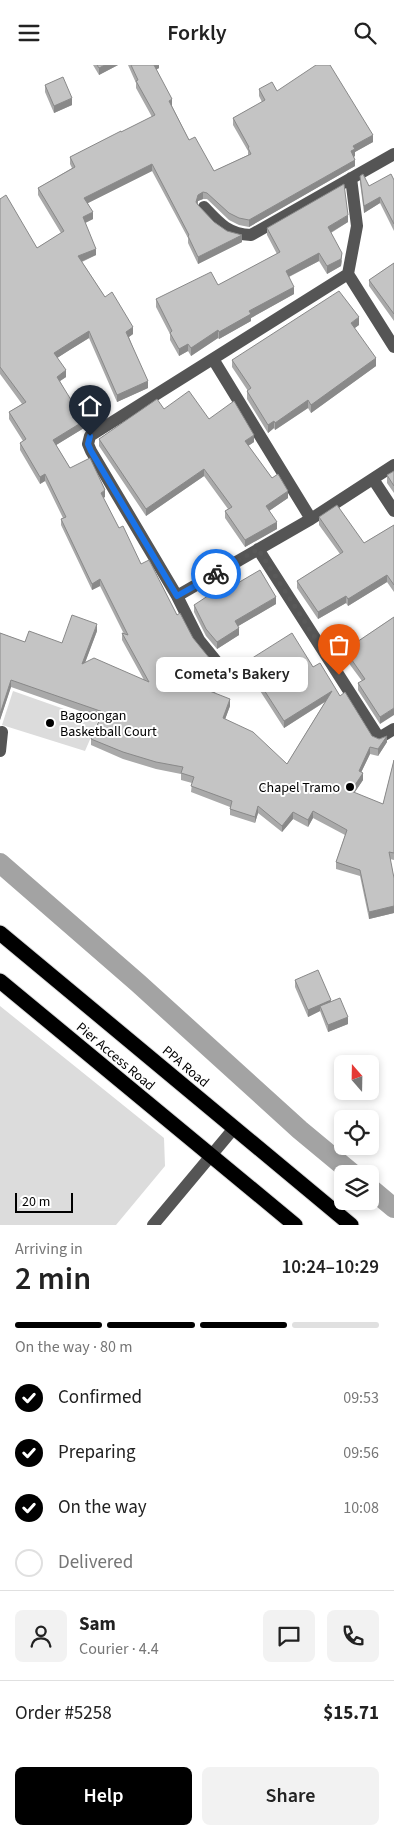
<!DOCTYPE html>
<meta charset="utf-8">
<style>
:root{--surface:#fff;--page:#f2f2f2;--text:#222;--muted:#767676;--line:#e0e0e0;--accent:#000}
body{margin:0;font-family:"Source Sans 3",sans-serif;background:var(--page);color:var(--text);height:100vh;display:flex;flex-direction:column;font-size:19px;white-space:nowrap}
*{box-sizing:border-box;margin:0}
p{font-size:16px;color:var(--muted)}
.icon{flex:none;width:28px;height:28px;fill:none;stroke:currentColor;stroke-width:2;stroke-linecap:round;stroke-linejoin:round}
.map{position:relative;height:1160px;overflow:hidden}
.details{display:flex;flex-direction:column;background:var(--surface);flex:1}
.details>*{flex:none}
.needle{width:32px;rotate:340deg}
.controls{position:absolute;left:334px;top:990px;display:grid;gap:10px}
.controls a{display:grid;place-items:center;width:45px;height:45px;border-radius:8px;background:var(--surface);box-shadow:0 2px 8px #0003;font-size:25px}
.scale{position:absolute;left:15px;bottom:12px;width:58px;box-sizing:border-box;padding-left:5px;border:2px solid #000;border-top:0;font-size:14px;line-height:18px;white-space:nowrap;color:#000;-webkit-text-stroke:4px #fff;paint-order:stroke}
.pin{position:absolute;display:grid;place-items:center;width:42px;height:42px;color:#fff;margin:-51px -21px;border-radius:50% 50% 50% 0;rotate:-45deg;box-shadow:0 0 5px #0007}
.pin .icon{rotate:45deg}
.courier{position:absolute;display:grid;place-items:center;width:50px;height:50px;margin:-25px;border:4px solid #1a73e8;border-radius:50%;background:#fff;color:#222;box-shadow:0 1px 6px #0007}
.bubble{position:absolute;height:35px;border-radius:8px;background:var(--surface);box-shadow:0 2px 8px #0003;font-size:16px;font-weight:600;line-height:35px;text-align:center}
.head em{font-style:normal;font-weight:600}
.head div{display:flex;flex-direction:column-reverse}
.head{display:flex;align-items:center;justify-content:space-between;height:85px;padding:0 15px}
h1{font-size:32px;font-weight:600;line-height:38px}
.bar{display:grid;grid-template-columns:repeat(4,1fr);gap:8px 5px;align-content:center;height:60px;padding:0 15px}
.bar i{height:6px;border-radius:4px;background:var(--line)}
.bar .current{background:var(--accent)}
.bar p{grid-column:span 4}
.line{display:flex;align-items:center;gap:12px;padding:0 15px;border-top:1px solid var(--line)}
.line div{flex:1}
.round{display:grid;place-items:center;flex:none;width:52px;height:52px;border-radius:8px;background:var(--page)}
ol{padding:0 15px;list-style:none}
li{display:flex;align-items:center;gap:15px;height:55px}
li p{margin-inline-start:auto}
li .icon{padding:5px;border-radius:50%;background:var(--accent);color:#fff;stroke-width:4}
li:last-child{color:var(--muted)}
li i{width:28px;height:28px;border:2px solid var(--line);border-radius:50%}
.action{display:flex;gap:10px;margin-top:auto;padding:10px 15px}
.action a{flex:1;height:58px;border-radius:8px;background:var(--accent);color:#fff;font-size:20px;font-weight:600;line-height:58px;text-align:center}
.action a+a{background:var(--page);color:var(--text)}
header{display:flex;justify-content:space-between;align-items:center;height:65px;padding:0 15px;background:var(--surface);font-size:22px;font-weight:600}
.map>svg:first-child{display:block}
.green{fill:#dcdcdc}
.lines{fill:none;stroke-linecap:round;stroke-linejoin:round}
.canal{stroke:#a3a3a3;stroke-width:20}
.highway-casing{stroke:#dbdbdb;stroke-width:17}
.minor{stroke:#555;stroke-width:12}
.highway{stroke:#000;stroke-width:15}
.wall{fill:#a9a9a9}
.shaded-wall{fill:#898989}
.building{fill:#c4c4c4;stroke:#898989}
.done{stroke:#595959;stroke-width:5;stroke-dasharray:0 9}
.route{stroke:#1a73e8;stroke-width:6}
.poi-dot{fill:#000;stroke:#fff;stroke-width:2}
.labels{text-anchor:middle;stroke-width:4;stroke-linejoin:round;paint-order:stroke}
.poi-label{font-size:14px;fill:#000;stroke:#fff;text-anchor:start}
.street-label{font-size:14px;fill:#000;stroke:#fff}
</style>
<header><svg class="icon" aria-label="menu" viewBox="0 0 24 24"><path d="M4 6h16M4 12h16M4 18h16"/></svg>Forkly<svg class="icon" aria-label="search" viewBox="0 0 24 24"><circle cx="10" cy="10" r="6"/><path d="M15 15l6 6"/></svg></header>
<div class="map">
<svg width="394" height="1160" viewBox="0 0 394 1160">
<rect width="100%" height="100%" fill="#fff"/>
<path class="green" d="M13,626L98,656L85,686L2,660Z
M0,941L164,1073L165,1101L116,1160H0Z"/>
<g class="lines">
<path class="canal" d="M0,798L138,918L300,1065L353,1109
M370,1123L394,1143"/>
<g class="highway-casing">
<path id="highway" d="M0,868L351,1160
M0,916L295,1160"/>
</g>
<path class="minor" d="M351,113L357,161L348,209L394,282
M204,142C219,158 228,169 251,170L394,89
M213,294L311,454
M373,414L394,446
M258,484L379,673L394,664
M177,531L311,454L394,400
M221,602L199,575L177,531L91,386L88,379L90,371L348,209
M0,686L2,667
M153,1160L235,1062"/>
<use href="#highway" class="highway"/>
</g>
<path class="wall" d="M93,0H118L99,10Z
M128,0H159V3L156,5L172,41L189,75L214,106L248,90V86L233,60V53L262,37L259,31V24L277,26L373,77L355,87V91L354,92L355,101L249,162L239,160L229,155L207,134H203L198,136V140L214,157L242,177L198,199L188,178V173L152,106L88,138L93,154L85,158L96,190L82,197L105,232L133,269L129,272L148,323L117,337L89,273L68,286L57,293L66,312L60,316L84,363L56,380L70,403L105,432L103,433L119,463L141,499L226,621L214,628L230,641L225,654L287,699L325,637L284,663L246,604V597L313,602L340,631L372,671L387,677L378,691L370,689L361,707L363,715L354,728L383,739L394,695V795L390,794L394,813V848L369,854L360,811L336,804V797L345,770L313,753L308,762L293,754L282,767L258,748L255,758L230,750V742L191,727L192,718L181,715V709L156,704L123,694L91,680V674L100,653L11,622L0,655V568L25,577L62,578L97,566L85,597L144,615L122,575V568L124,569L100,521L92,525L61,460V454L63,453L45,416L40,419L20,385V378L23,376L9,354V347L22,339L0,309V134L37,183L61,168L38,130V123L72,103L70,99V92L152,52L136,23V18Z
M45,20L72,40L54,48L45,27Z
M360,111L369,121L394,115V166L380,138L364,148L360,118Z
M348,157L331,168L342,196L341,201L327,209L319,196L289,212L294,229L251,253V256L219,274L218,273L191,291L188,286L179,291L170,275V269L156,242V234L218,220L277,189L267,170V163Z
M394,198V256L369,221V215Z
M359,260L354,263L376,301L311,348L308,343L275,365L274,363L268,368L247,334V326H248L232,302V295Z
M164,344L209,354L254,377L248,381L272,413L288,433L269,446L277,464L245,482L225,453V446L228,444L204,411L146,451L99,381V374Z
M394,406V428L387,418V410Z
M319,452L364,478L394,460V527L387,517L348,541L346,538L318,554L297,523V516L340,489L319,460Z
M219,529L276,539L238,561L239,570L217,584L206,571L194,547V540Z
M394,552L380,659L358,625V618L362,616L345,593V585Z
M295,915L331,937L348,959L328,967L320,946L308,952L295,922Z"/>
<path class="shaded-wall" d="M105,0H118L99,10V3Z
M153,0H159V3L153,6Z
M72,33V40L54,48V41Z
M172,34V41L169,43V36Z
M373,70V77L355,87V91L351,93V86L353,81Z
M355,95V101L249,162V155Z
M152,99V106L84,140V133Z
M203,127V134L198,136L196,143V137L198,130Z
M380,132V138L364,148V141Z
M93,147V154L83,159V152Z
M348,150V157L328,169V162Z
M242,170V177L198,199V192Z
M96,184V190L78,198V191Z
M319,188V196L286,213V206Z
M342,188L341,201L327,209V201Z
M294,222V229L251,253V256L219,274V267L249,246Z
M359,252V260L351,266V258Z
M133,262V269L126,274V267Z
M218,265V273L191,291V283Z
M89,266V273L68,286L54,295V288L68,279Z
M188,279V286L179,291V284Z
M376,293V301L311,348V340Z
M66,305V312L57,318V312Z
M148,316V323L117,337V330Z
M308,335V343L275,365V358Z
M84,356V363L53,382V375Z
M274,356V363L268,368V360Z
M254,370V377L245,383V376Z
M204,404V411L146,451V444Z
M45,409V416L40,419V412Z
M105,425V432L101,434V428Z
M288,426V433L266,448V441Z
M277,457V464L245,482V475Z
M387,510V517L348,541V534Z
M100,514V521L92,525V519Z
M346,531V538L318,554V547Z
M276,532V539L235,563V556Z
M97,559V566L82,606V599Z
M239,563V570L217,584V577Z
M226,614V621L207,632V625Z
M11,615V622L0,655V649Z
M332,626V632L284,663V656Z
M230,634V641L223,660V653Z
M394,643V650L380,659V652Z
M387,671V677L378,691V684Z
M370,682V689L359,712V706Z
M363,708V715L351,733V726Z
M258,741V748L255,758V752Z
M313,746V753L308,762V755Z
M293,747V754L282,767V761Z
M394,841V848L369,854V847Z
M331,935V942L320,941V946L308,952V945Z
M348,952V959L328,967V960Z"/>
<path class="building" d="M97,0H105L99,3Z
M131,0H154L172,34L169,36L189,75L195,72L214,106L251,89L248,83L249,82L233,53L265,35L259,24L272,17L277,26L316,0H330L373,70L353,81L355,84L351,86L355,95L249,155L239,153L229,148L207,128L203,127L198,130L196,137L198,140L214,157L227,166L242,170L198,192L188,171L189,170L152,99L84,133L93,147L83,152L96,184L78,191L105,232L112,227L133,262L126,267L148,316L117,330L89,266L68,279L54,288L66,305L57,312L84,356L53,375L70,403L90,393L105,425L101,428L119,463L123,461L141,499L149,495L177,550L180,548L193,573L215,600L220,603L226,614L207,625L230,634L223,653L253,667L287,699L332,626L284,656L246,597L292,568L313,602L320,598L340,631L345,627L372,671L379,674L387,671L378,684L370,682L359,706L363,708L351,726L383,739L394,695V788L389,787L394,813V841L369,847L360,805L336,797L347,765L313,746L308,755L293,747L282,761L258,741L255,752L230,744L232,736L191,721L194,712L181,708L183,702L156,697L123,687L91,674L103,647L11,615L0,649V568L25,577L29,566L62,578L72,550L97,559L82,599L94,593L149,617L122,568L128,570L100,514L92,519L61,454L66,452L45,409L40,412L20,378L26,374L9,347L26,337L0,302V134L6,130L37,183L64,166L38,123L75,102L70,92L121,66V67L155,50L136,16L138,15Z
M63,12L72,33L54,41L45,20Z
M363,109L369,121L391,109L394,115V159L380,132L364,141L360,111Z
M344,119L348,150L328,162L342,188L341,194L327,201L319,188L286,206L294,222L249,246L251,249L219,267L218,265L191,283L188,279L179,284L170,268L172,266L156,234L211,207L218,220L280,187L267,163Z
M394,198V249L369,215Z
M339,226L359,252L351,258L376,293L311,340L308,335L275,358L274,356L268,360L247,326L251,323L232,295Z
M189,326L209,354L234,336L254,370L245,376L272,413L278,409L288,426L266,441L277,457L245,475L225,446L232,442L204,404L146,444L99,374L157,334L164,344Z
M394,406V421L387,410Z
M337,440L364,478L394,460V520L387,510L348,534L346,531L318,547L297,516L343,487L319,452Z
M260,505L276,532L235,556L239,563L217,577L206,564L194,540L217,525L219,529Z
M394,552V643L380,652L358,618L365,614L345,585Z
M318,905L331,935L308,945L295,915Z
M340,933L348,952L328,960L320,941Z"/>
<g class="lines">
<path class="done" d="M216,509L258,484L339,610"/>
<path class="route" d="M90,371L88,379L91,386L177,531L216,509"/>
</g>
<g class="poi-dot">
<circle cx="50" cy="658" r="5"/>
<circle cx="350" cy="722" r="5"/>
</g>
<g class="labels">
<g class="poi-label">
<text x="60" y="655">Bagoongan<tspan x="60" dy="16">Basketball Court</tspan></text>
<text x="340" y="727" text-anchor="end">Chapel Tramo</text>
</g>
<g class="street-label">
<text transform="translate(116 991) rotate(40)" y="5">Pier Access Road</text>
<text transform="translate(186 1001) rotate(40)" y="5">PPA Road</text>
</g>
</g>
</svg>
<div class="controls">
<a><svg class="needle" viewBox="-14 -14 28 28"><path d="M0-13l5 13h-10z" fill="#e53935"/><path d="M0 13l5-13h-10z" fill="#767676"/></svg></a>
<a><svg class="icon" aria-label="locate" viewBox="0 0 24 24"><circle cx="12" cy="12" r="6"/><path d="M12 2v4M12 18v4M2 12h4M18 12h4"/></svg></a>
<a><svg class="icon" aria-label="layers" viewBox="0 0 24 24"><path d="M12 4l9 5-9 5-9-5zM3 14l9 5 9-5"/></svg></a>
</div>
<div class="scale">20 m</div>
<div class="pin" style="left:339px;top:610px;background:#ea580c"><svg class="icon" aria-label="bag" viewBox="0 0 24 24"><path d="M5 8h14l-1 12H6zM9 8a3 3 0 0 1 6 0"/></svg></div>
<div class="pin" style="left:90px;top:371px;background:#1f2937"><svg class="icon" aria-label="home" viewBox="0 0 24 24"><path d="M3 11l9-7 9 7M6 9v11h12V9"/></svg></div>
<div class="courier" style="left:216px;top:509px"><svg class="icon" aria-label="bike" viewBox="0 0 24 24"><circle cx="6" cy="16" r="4"/><circle cx="18" cy="16" r="4"/><path d="M6 16l4-8h5l3 8M10 8l3 8H6M13 5h3"/></svg></div>
<div class="bubble" style="left:156px;top:592px;width:152px">Cometa's Bakery</div>
</div>
<section class="details">
<div class="head"><div><h1>2 min</h1><p>Arriving in</p></div><em>10:24–10:29</em></div>
<div class="bar"><i class="current"></i><i class="current"></i><i class="current"></i><i></i><p>On the way · 80 m</p></div>
<ol>
<li><svg class="icon" aria-label="check" viewBox="0 0 24 24"><path d="M5 12l5 5 9-10"/></svg>Confirmed<p>09:53</p></li>
<li><svg class="icon" aria-label="check" viewBox="0 0 24 24"><path d="M5 12l5 5 9-10"/></svg>Preparing<p>09:56</p></li>
<li><svg class="icon" aria-label="check" viewBox="0 0 24 24"><path d="M5 12l5 5 9-10"/></svg>On the way<p>10:08</p></li>
<li><i></i>Delivered</li>
</ol>
<div class="line" style="height:90px"><a class="round"><svg class="icon" aria-label="person" viewBox="0 0 24 24"><circle cx="12" cy="8" r="4"/><path d="M4 21q1-7 8-7t8 7"/></svg></a><div><b>Sam</b><p>Courier · 4.4</p></div><a class="round"><svg class="icon" aria-label="chat" viewBox="0 0 24 24"><path d="M4 5h16v11H9l-5 4z"/></svg></a><a class="round"><svg class="icon" aria-label="phone" viewBox="0 0 24 24"><path d="M5 4h4l2 5-3 2q2 4 5 5l2-3 5 2v4C11 20 4 13 5 4z"/></svg></a></div>
<div class="line" style="height:65px"><div>Order #5258</div><b>$15.71</b></div>
<div class="action"><a>Help</a><a>Share</a></div>
</section>
